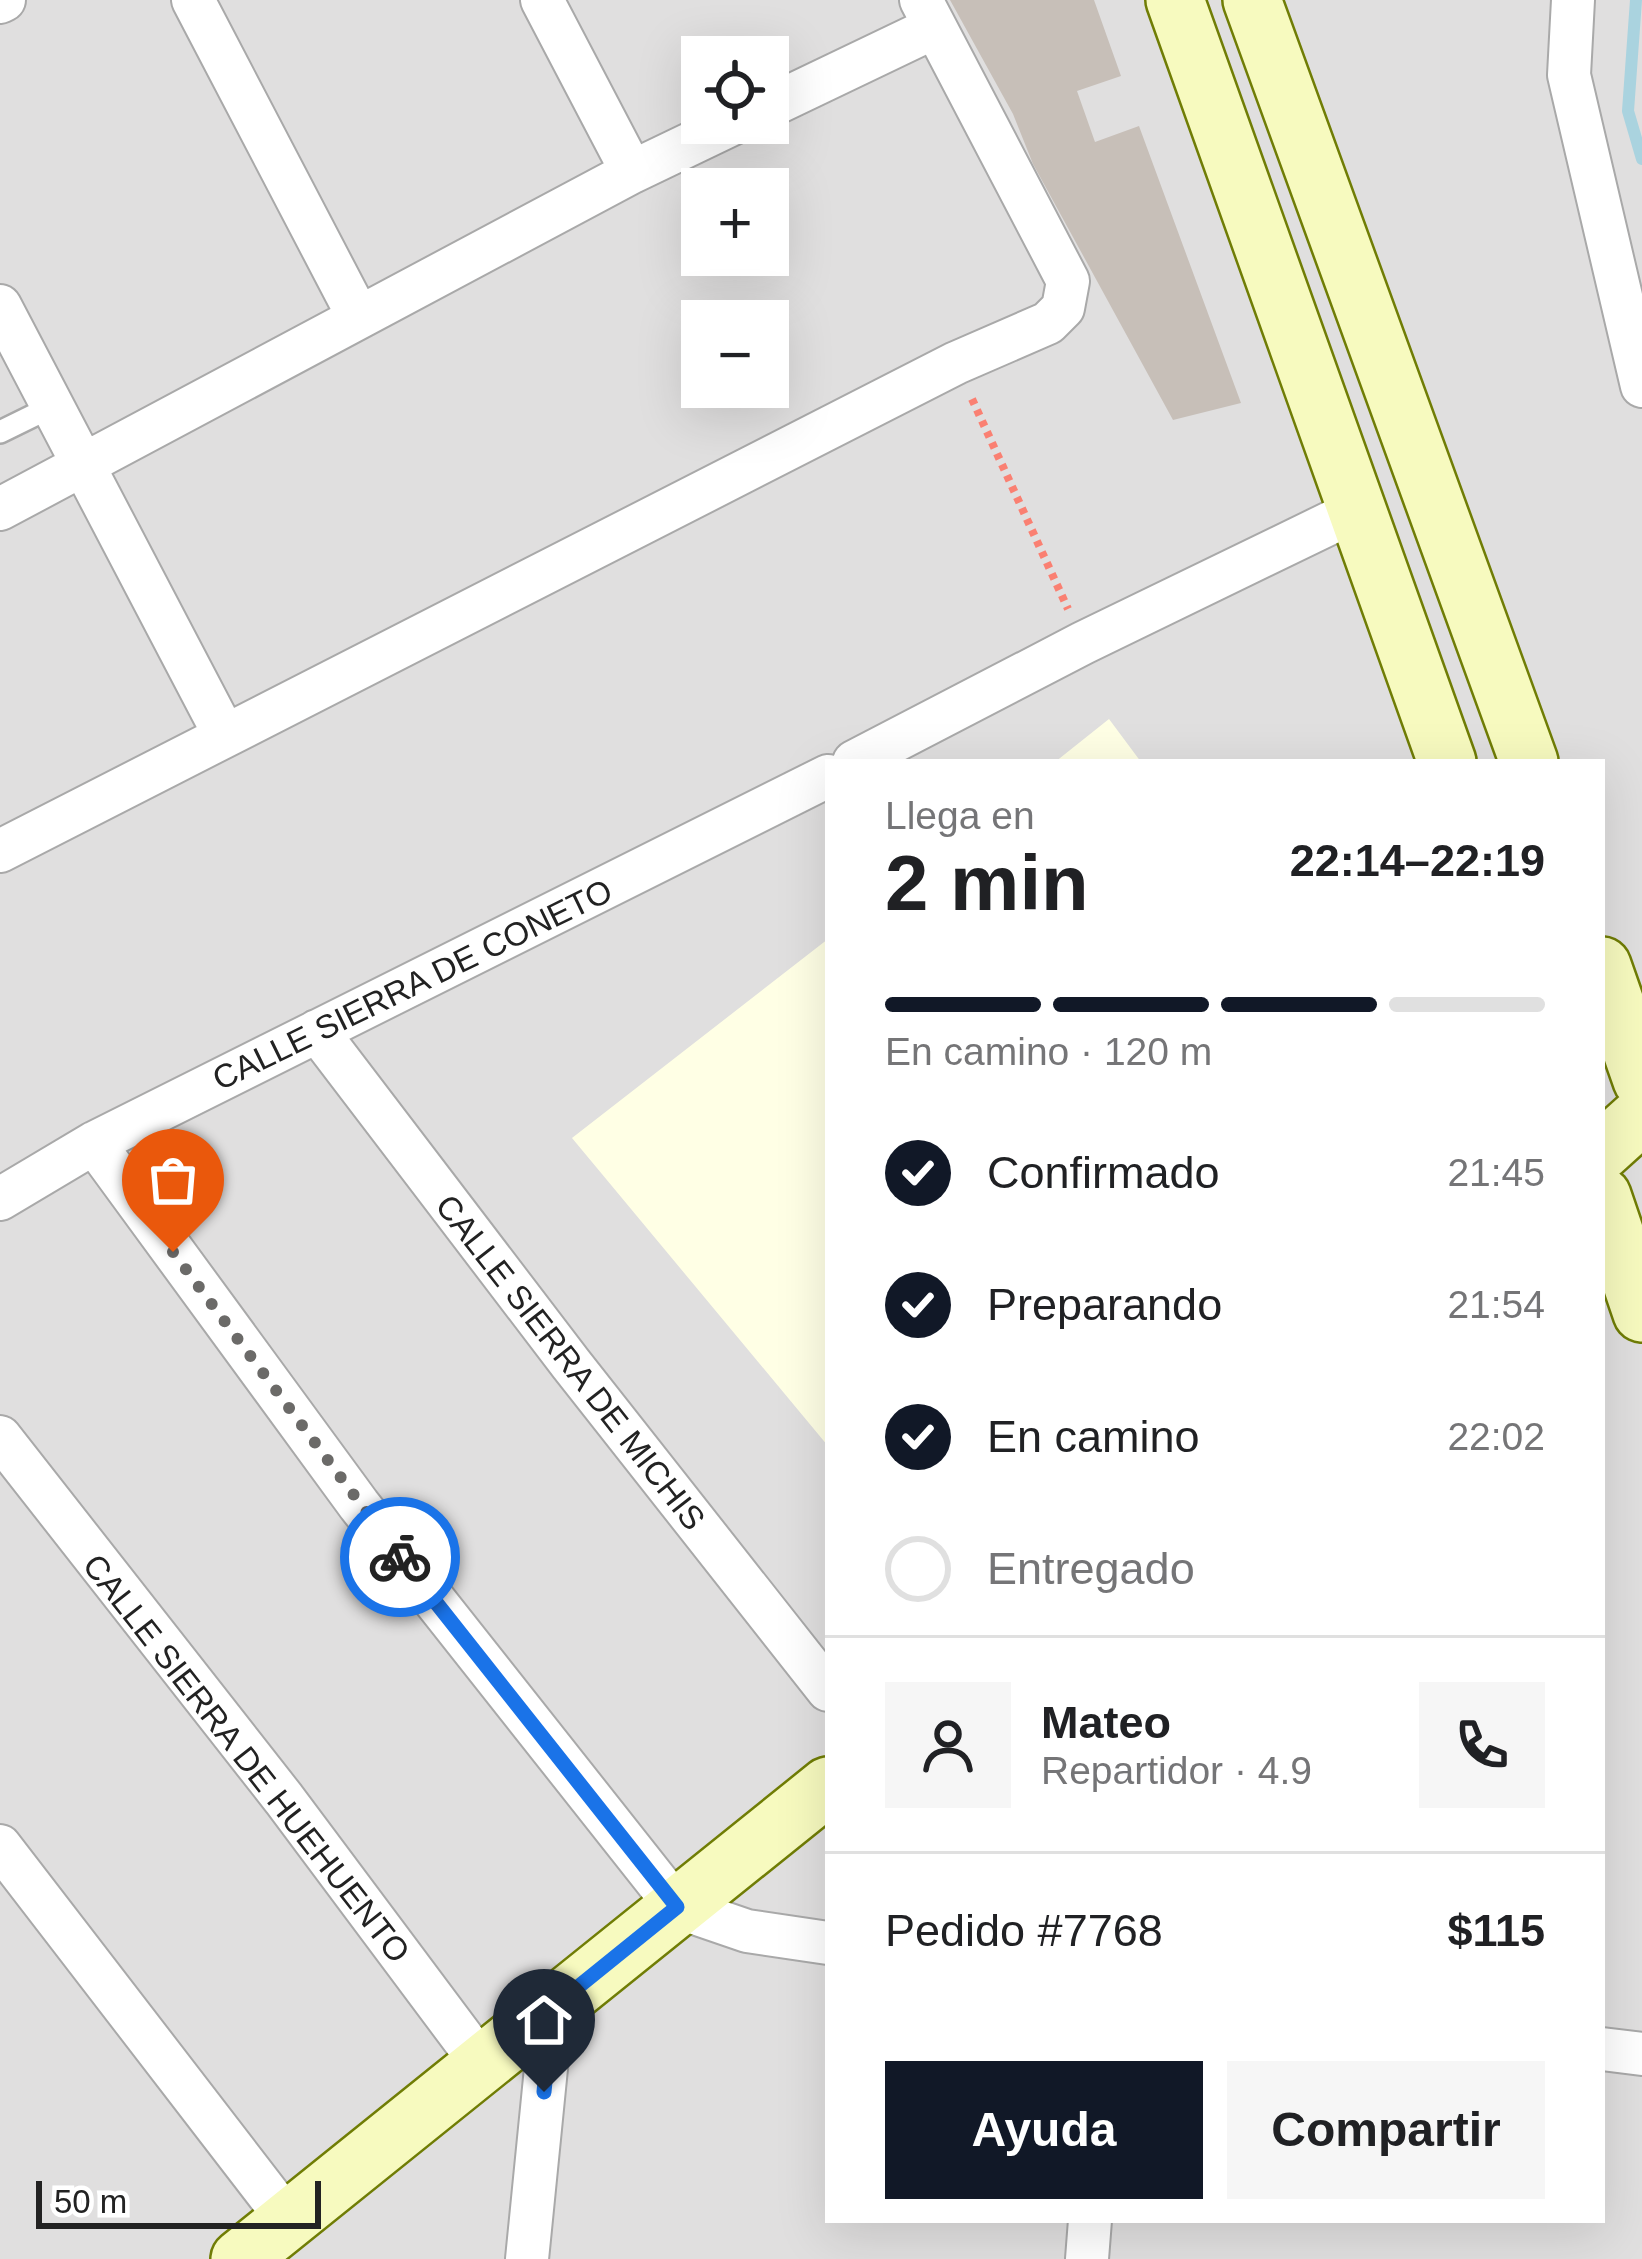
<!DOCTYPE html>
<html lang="es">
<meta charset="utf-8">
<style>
:root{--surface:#fff;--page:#f6f6f6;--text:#202124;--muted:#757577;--line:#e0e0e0;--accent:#111827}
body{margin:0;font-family:Arial,sans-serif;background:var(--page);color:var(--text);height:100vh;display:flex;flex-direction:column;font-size:45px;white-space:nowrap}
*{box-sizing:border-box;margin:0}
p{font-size:39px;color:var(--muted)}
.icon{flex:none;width:66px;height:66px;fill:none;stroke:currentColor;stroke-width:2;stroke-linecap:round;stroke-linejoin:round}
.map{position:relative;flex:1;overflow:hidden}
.sheet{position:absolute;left:825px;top:759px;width:780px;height:1464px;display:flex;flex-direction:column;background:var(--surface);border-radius:0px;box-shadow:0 12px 48px #0002}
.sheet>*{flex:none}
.buttons{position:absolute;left:681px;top:36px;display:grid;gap:24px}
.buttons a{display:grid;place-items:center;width:108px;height:108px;border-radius:0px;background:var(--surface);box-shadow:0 12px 48px #0002;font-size:60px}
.scale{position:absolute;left:36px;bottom:30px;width:285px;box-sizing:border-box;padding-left:12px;border:6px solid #222;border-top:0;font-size:33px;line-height:42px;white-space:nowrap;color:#222;-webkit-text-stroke:9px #fff;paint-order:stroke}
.pin{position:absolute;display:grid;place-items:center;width:102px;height:102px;color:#fff;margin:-123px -51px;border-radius:50% 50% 50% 0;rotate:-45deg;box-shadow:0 0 12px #0007}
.pin .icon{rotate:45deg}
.courier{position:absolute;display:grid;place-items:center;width:120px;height:120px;margin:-60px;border:9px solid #1a73e8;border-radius:50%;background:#fff;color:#222;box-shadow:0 3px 15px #0007}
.head em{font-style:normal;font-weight:700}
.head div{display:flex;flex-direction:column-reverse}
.head{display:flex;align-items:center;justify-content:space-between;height:204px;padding:0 60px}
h1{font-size:78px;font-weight:700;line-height:90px}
.bar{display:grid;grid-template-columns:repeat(4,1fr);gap:18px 12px;align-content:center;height:144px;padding:0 60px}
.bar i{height:15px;border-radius:9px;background:var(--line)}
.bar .active{background:var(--accent)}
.bar p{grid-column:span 4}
.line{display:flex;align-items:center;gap:30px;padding:0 60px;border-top:3px solid var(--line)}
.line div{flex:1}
.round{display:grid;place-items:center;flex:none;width:126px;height:126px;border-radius:0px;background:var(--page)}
ol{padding:0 60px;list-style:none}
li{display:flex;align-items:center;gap:36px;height:132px}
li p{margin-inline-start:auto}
li .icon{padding:12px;border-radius:50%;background:var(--accent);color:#fff;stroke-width:4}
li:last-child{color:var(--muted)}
li i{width:66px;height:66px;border:6px solid var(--line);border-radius:50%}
.action{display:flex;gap:24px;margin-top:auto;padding:24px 60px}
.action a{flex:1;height:138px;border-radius:0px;background:var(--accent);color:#fff;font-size:48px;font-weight:700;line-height:138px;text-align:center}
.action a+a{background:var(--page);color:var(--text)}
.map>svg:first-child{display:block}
.residential{fill:#e0dfdf;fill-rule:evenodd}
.education{fill:#ffffe5}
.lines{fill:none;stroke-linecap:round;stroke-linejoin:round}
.stream{stroke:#aad3df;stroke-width:12}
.building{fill:#c7bfb8}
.lane-casing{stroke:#a9a9a9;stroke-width:26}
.street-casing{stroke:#a9a9a9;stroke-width:46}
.secondary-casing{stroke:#707d05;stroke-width:62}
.path{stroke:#fa8072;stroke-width:8;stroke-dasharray:6 6;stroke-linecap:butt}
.lane{stroke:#fff;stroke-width:21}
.street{stroke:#fff;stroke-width:42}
.secondary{stroke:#f7fabf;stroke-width:57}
.done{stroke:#6b6a68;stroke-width:12;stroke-dasharray:0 21.6}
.route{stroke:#1a73e8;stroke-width:15}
.labels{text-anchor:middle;stroke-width:9;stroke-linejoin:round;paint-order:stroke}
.street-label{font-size:33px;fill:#222;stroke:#fff}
</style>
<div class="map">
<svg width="1642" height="2259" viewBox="0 0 1642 2259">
<rect width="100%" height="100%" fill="#f2efe9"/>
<path class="residential" d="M0,0H1642V2259H0ZM702,57H768V123H702ZM702,189H768V255H702ZM702,321H768V387H702ZM828,762H1602V2220H828Z"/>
<path class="education" d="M1109,719L1141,762H1055Z
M828,939V1446L572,1138Z"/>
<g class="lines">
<path class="stream" d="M1636,0L1628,111L1642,159"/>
</g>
<path class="building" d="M950,0H1094L1121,76L1077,91L1095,142L1139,126L1241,403L1173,420L1033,164L1013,114Z"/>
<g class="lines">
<g class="lane-casing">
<path id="lane" d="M0,432L53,406"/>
</g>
<g class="street-casing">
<path id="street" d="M193,0L358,316
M542,0L632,172
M1573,0L1569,75L1642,386
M0,2L4,0
M768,107L935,27
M0,306L224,734
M0,509L632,172L734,123
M854,762L1083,643L1357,510
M0,851L956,363L1048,323L1063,308L1068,281L921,0
M317,1031L571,1364L828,1690
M94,1143L359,1505L677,1907L747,1931L828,1943
M0,1199L94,1143L828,776
M0,1437L284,1799L482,2064
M0,1846L288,2220
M1602,2049L1642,2054
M527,2259L552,2008
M1087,2259L1090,2220"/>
</g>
<g class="secondary-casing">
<path id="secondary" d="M1175,0L1447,762
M1252,0L1529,762
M1602,966L1642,1080
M1602,1151L1642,1115
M1602,1196L1642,1313
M240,2259L828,1786"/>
</g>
<path class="path" d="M972,399L1068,609"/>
<use href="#lane" class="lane"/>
<use href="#street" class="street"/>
<use href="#secondary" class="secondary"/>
</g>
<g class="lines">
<path class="done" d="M173,1252L400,1557"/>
<path class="route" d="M400,1557L677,1907L552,2008L544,2092"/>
</g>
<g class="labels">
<g class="street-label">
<text transform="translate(412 984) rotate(-26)" y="12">CALLE SIERRA DE CONETO</text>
<text transform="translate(571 1362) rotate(52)" y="12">CALLE SIERRA DE MICHIS</text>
<text transform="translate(247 1758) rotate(52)" y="12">CALLE SIERRA DE HUEHUENTO</text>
</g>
</g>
</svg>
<div class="buttons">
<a><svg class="icon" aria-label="locate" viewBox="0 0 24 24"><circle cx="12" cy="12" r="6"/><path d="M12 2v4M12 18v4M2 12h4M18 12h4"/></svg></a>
<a>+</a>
<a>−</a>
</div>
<div class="scale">50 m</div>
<div class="pin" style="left:173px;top:1252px;background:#ea580c"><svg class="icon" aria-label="bag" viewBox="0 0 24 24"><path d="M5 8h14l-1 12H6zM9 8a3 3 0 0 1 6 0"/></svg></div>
<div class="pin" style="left:544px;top:2092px;background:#1f2937"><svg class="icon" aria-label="home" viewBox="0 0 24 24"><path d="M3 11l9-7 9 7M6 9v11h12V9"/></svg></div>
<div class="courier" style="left:400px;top:1557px"><svg class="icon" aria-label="bike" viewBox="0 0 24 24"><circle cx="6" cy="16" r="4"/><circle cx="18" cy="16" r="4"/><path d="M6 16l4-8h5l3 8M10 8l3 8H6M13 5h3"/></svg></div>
<section class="sheet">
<div class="head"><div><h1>2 min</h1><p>Llega en</p></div><em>22:14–22:19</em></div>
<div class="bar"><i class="active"></i><i class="active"></i><i class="active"></i><i></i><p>En camino · 120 m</p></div>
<ol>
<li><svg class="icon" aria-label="check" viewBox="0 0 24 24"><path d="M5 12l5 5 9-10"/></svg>Confirmado<p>21:45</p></li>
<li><svg class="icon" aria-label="check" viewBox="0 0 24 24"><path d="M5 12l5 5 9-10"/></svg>Preparando<p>21:54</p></li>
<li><svg class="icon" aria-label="check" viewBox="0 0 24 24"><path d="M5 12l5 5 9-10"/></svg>En camino<p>22:02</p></li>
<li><i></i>Entregado</li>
</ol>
<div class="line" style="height:216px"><a class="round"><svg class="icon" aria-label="person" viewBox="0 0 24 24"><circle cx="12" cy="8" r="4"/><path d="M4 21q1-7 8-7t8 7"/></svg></a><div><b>Mateo</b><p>Repartidor · 4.9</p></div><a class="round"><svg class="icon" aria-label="phone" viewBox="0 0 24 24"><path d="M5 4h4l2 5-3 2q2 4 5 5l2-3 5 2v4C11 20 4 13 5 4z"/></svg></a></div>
<div class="line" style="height:156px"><div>Pedido #7768</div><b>$115</b></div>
<div class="action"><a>Ayuda</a><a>Compartir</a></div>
</section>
</div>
